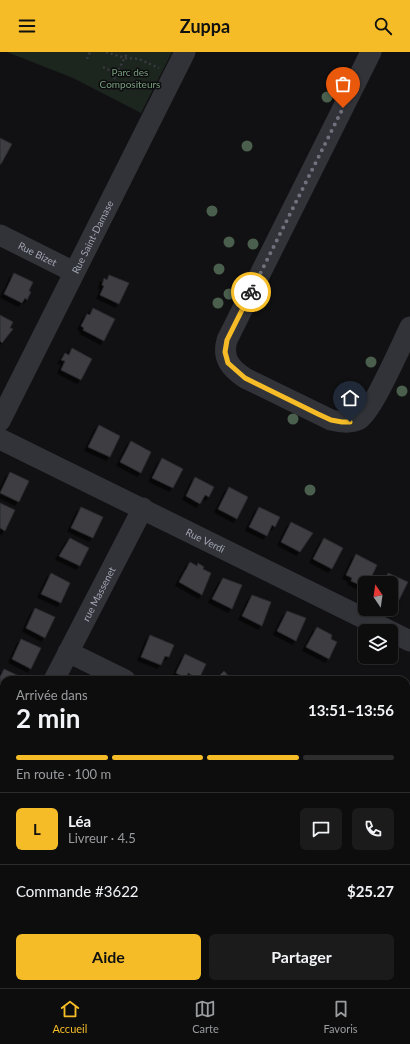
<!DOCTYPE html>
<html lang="fr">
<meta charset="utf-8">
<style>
:root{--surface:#0d0d0e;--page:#1b1b1c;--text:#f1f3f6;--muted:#9a9c9e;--line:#2d2d2e;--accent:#f5bc27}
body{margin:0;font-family:Lato,sans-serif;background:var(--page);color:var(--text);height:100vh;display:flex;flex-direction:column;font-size:15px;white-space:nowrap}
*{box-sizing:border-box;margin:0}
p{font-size:13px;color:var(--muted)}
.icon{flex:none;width:22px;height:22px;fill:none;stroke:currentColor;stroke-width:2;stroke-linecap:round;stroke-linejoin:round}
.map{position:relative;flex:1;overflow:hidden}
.sheet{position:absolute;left:0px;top:624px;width:410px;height:312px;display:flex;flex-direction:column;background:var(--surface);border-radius:12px 12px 0 0;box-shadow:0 1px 3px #0004,0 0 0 1px var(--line)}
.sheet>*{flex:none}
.needle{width:26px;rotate:347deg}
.controls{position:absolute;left:358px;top:524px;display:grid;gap:8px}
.controls a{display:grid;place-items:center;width:40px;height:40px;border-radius:6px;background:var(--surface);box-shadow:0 1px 3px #0004,0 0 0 1px var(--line);font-size:20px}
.pin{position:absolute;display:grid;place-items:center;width:34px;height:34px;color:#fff;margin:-41px -17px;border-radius:50% 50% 50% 0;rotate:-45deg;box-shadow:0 0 4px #0007}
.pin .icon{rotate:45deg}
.courier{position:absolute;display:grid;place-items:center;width:40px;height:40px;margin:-20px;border:3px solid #f5bc27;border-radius:50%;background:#fff;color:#222;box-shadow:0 1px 5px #0007}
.overview em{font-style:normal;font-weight:700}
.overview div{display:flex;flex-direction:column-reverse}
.overview{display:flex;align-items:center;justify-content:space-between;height:68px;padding:0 16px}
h1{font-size:26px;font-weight:700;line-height:30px}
.bar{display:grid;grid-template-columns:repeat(4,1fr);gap:6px 4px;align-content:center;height:48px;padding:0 16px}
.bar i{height:5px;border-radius:3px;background:var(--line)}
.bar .active{background:var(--accent)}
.bar p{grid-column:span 4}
.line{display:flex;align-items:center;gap:10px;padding:0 16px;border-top:1px solid var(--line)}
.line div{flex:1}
.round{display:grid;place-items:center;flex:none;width:42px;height:42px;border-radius:6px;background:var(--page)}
.primary-button{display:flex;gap:8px;margin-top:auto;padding:8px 16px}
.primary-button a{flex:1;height:46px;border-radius:6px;background:var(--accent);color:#111;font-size:16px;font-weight:700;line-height:46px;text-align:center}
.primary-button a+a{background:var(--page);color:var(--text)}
header{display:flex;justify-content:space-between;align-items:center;height:52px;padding:0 16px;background:var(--accent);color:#111;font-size:18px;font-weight:700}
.dock{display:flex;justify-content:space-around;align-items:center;height:56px;border-top:1px solid var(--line);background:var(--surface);font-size:11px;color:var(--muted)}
.dock a{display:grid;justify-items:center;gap:2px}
.dock .active{color:var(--accent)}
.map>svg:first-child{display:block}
.green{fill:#1d251f}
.building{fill:#3d3e43;stroke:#2b2b2f;filter:url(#shadow)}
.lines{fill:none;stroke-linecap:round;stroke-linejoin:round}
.path{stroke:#383a3f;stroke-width:2.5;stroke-dasharray:2 3;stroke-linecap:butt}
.minor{stroke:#323338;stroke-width:21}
.tree{fill:#4a5f4d}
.done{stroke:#6f727c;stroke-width:4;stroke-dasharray:0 7.2}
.route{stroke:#f5bc27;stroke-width:5}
.labels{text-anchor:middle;stroke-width:3;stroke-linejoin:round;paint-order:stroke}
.park-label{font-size:10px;fill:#789f7d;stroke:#0c0c0e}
.street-label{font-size:10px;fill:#a2a6b4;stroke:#0c0c0e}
</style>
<header><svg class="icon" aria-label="menu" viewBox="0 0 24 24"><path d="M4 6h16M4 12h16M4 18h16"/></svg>Zuppa<svg class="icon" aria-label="search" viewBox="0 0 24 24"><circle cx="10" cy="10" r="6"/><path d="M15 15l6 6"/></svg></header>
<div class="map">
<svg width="410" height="936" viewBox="0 0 410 936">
<defs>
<filter id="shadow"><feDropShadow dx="-3.5" dy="3.5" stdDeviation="0" flood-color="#0009"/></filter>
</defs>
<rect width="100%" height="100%" fill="#111113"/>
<path class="green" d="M7,0H172L141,61L73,26Z
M410,850V936H368L370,932H406V858Z"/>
<path class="building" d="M0,86L12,92L1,112H0Z
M14,221L33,230L29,239L31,240L27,248L25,246L22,251L4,242Z
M109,223L129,231L119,252L100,243L104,234L102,233L103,230L104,226L107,228Z
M93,256L115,267L104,289L83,278L84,276L81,274L87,262L90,263Z
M0,263L13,270L10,276L13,277L2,291L0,289Z
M72,296L92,307L81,328L61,318L65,309L61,308L63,305L65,301L69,303Z
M99,373L120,384L110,405L88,395Z
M131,389L151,400L141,421L120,410Z
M162,406L183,417L173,436L152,426Z
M10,420L29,429L19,450L0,441Z
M195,425L214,435L209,445L205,443L200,452L186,444Z
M229,435L248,445L237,467L218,457Z
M0,451L15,458L5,479L0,476Z
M81,455L103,465L93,486L71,476Z
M259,455L280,465L275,475L272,473L267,484L249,475Z
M291,470L313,481L300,500L281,490Z
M70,486L89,496L80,514L59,504Z
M324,486L343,496L332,517L313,507Z
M356,502L377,513L369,530L363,527L360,533L351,529L352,526L346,523Z
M190,510L197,514L198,511L204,515L203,517L211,521L202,543L179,530Z
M51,521L70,531L61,551L41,542Z
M388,521L408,530L397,552L391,549V531H383Z
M223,526L242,533L232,557L212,547Z
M252,543L271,550L262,574L242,564Z
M35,556L55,565L45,586L26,576Z
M287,559L306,566L296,589L277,579Z
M317,575L332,583L331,587L337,590L329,607L306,595Z
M150,583L174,593L169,605L165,604L161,613L141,605Z
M21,587L41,596L31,617L12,607Z
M185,602L206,612L199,627L188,621L186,626L176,621Z
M4,617L23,626L22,628H4V642L0,640V625Z
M224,619L232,628H215Z
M0,655L4,657V667L0,675Z
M406,720L410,722V749L406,747Z
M0,817L4,818V844L0,842Z
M210,932H234L232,936H208Z
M301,932H325L328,934L327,936H299Z"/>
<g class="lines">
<path class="path" d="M106,0L125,6L139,7L159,16
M87,7L90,0
M103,15L117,22
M114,27L126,3L125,0
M406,925L410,927"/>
<g class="minor">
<path d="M371,0L227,288C222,306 230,316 245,326L331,368C339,370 349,372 358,368C371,363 402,291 410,275"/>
<path id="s1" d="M0,183L74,220"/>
<path id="s2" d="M0,369L185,0"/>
<path id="s3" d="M0,387L410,589"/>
<path d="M68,600L125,628"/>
<path id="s4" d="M54,628L143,456"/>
<path d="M406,658L410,650"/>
<path d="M0,738L4,729"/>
<path d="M84,936L86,932"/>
<path d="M267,936L269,932"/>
</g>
</g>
<g class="tree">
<circle cx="327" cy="45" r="5.5"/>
<circle cx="247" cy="94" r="5.5"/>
<circle cx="212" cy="159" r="5.5"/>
<circle cx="229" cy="190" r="5.5"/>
<circle cx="253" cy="192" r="5.5"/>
<circle cx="219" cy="217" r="5.5"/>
<circle cx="229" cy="242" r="5.5"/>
<circle cx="218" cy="251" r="5.5"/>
<circle cx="371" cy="310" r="5.5"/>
<circle cx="402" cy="339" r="5.5"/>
<circle cx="293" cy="367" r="5.5"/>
<circle cx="310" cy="438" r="5.5"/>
</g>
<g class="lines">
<path class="done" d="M251,240L343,56"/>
<path class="route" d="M251,240L227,288L225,300L228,311L245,326L318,362L331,368L342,370H350"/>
</g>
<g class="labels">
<g class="park-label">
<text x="130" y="24">Parc des<tspan x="130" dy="12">Compositeurs</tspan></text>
</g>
<g class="street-label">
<text dy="4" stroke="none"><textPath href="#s2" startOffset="206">Rue Saint-Damase</textPath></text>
<text dy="4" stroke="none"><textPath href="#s1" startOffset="42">Rue Bizet</textPath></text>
<text dy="4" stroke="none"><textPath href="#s3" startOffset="229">Rue Verdi</textPath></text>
<text dy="4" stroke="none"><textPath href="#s4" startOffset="97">rue Massenet</textPath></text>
</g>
</g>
</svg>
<div class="controls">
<a><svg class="needle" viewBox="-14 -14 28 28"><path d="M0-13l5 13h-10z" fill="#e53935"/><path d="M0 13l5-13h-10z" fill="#9a9c9e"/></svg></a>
<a><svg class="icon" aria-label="layers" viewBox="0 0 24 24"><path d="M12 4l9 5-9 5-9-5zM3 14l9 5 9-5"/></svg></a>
</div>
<div class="pin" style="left:343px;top:56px;background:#ea580c"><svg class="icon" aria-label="bag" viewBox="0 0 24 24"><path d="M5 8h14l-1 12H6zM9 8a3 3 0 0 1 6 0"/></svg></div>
<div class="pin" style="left:350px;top:370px;background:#1f2937"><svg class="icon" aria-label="home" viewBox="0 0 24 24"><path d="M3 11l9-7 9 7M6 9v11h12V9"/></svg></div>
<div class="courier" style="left:251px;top:240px"><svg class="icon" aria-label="bike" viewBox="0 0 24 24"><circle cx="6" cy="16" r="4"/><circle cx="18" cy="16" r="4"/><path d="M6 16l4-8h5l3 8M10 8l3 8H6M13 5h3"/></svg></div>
<section class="sheet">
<div class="overview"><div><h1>2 min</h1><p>Arrivée dans</p></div><em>13:51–13:56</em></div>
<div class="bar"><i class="active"></i><i class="active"></i><i class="active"></i><i></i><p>En route · 100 m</p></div>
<div class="line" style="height:72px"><b class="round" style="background:var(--accent);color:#111">L</b><div><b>Léa</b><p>Livreur · 4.5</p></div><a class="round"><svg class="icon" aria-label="chat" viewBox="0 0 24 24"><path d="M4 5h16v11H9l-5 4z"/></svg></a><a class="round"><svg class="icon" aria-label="phone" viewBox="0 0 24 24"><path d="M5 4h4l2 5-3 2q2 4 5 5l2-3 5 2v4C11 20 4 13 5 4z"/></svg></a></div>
<div class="line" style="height:52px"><div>Commande #3622</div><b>$25.27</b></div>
<div class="primary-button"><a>Aide</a><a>Partager</a></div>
</section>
</div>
<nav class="dock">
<a class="active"><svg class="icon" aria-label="home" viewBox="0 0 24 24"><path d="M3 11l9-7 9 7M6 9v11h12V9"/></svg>Accueil</a>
<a><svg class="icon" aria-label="map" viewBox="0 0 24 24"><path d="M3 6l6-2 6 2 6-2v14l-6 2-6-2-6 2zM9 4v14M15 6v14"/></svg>Carte</a>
<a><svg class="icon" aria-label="saved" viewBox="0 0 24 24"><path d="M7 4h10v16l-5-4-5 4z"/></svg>Favoris</a>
</nav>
